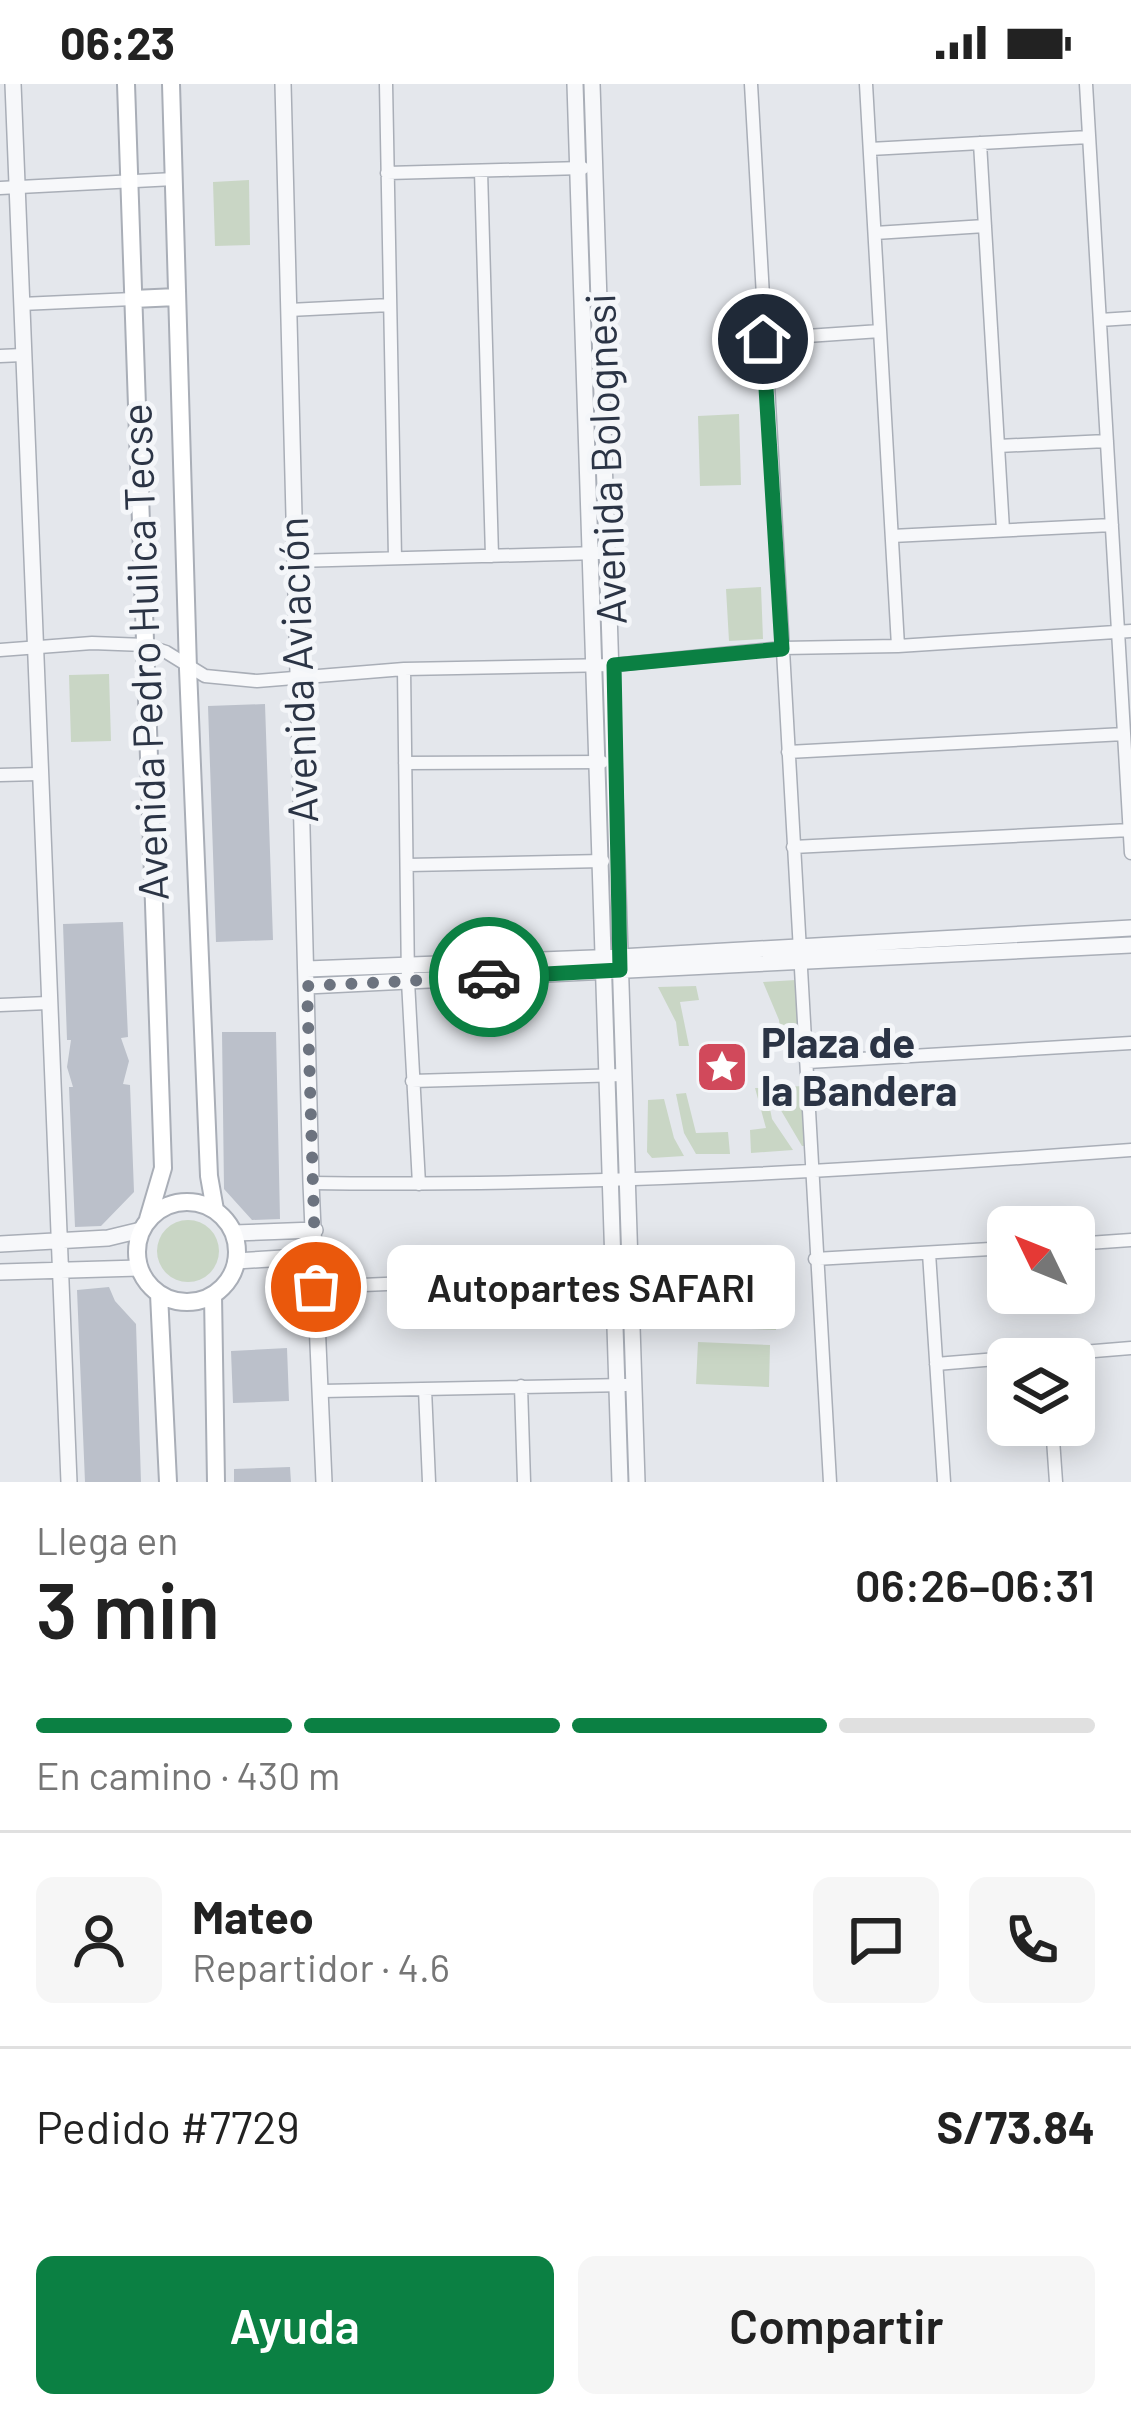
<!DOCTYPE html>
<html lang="es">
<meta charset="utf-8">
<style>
:root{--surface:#fff;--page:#f6f6f6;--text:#222;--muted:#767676;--line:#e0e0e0;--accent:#0b8043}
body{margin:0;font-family:Barlow,sans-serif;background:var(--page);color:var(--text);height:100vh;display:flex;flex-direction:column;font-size:45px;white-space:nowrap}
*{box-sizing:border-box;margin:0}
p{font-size:39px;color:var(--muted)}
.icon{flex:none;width:66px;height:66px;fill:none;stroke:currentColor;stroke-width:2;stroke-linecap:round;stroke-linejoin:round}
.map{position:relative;height:1398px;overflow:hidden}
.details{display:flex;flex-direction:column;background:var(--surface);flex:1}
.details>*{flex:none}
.needle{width:78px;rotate:313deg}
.buttons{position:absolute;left:987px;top:1122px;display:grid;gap:24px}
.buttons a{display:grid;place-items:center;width:108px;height:108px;border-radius:18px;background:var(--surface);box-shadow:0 6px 30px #0003;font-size:60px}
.pin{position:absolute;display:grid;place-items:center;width:102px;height:102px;color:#fff;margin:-51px;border:6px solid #fff;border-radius:50%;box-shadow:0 3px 12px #0007}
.courier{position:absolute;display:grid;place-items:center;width:120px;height:120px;margin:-60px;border:9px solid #0b8043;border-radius:50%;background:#fff;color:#222;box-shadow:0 3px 15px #0007}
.bubble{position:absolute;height:84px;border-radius:18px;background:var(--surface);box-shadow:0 6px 30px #0003;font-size:39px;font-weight:600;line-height:84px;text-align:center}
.headline em{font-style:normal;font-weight:600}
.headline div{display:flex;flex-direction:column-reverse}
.headline{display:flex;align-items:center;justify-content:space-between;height:204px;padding:0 36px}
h1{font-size:78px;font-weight:600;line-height:90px}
.bar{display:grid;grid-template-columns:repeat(4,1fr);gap:18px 12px;align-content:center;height:144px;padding:0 36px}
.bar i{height:15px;border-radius:9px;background:var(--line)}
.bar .current{background:var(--accent)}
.bar p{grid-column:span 4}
.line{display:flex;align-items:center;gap:30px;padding:0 36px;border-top:3px solid var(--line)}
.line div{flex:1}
.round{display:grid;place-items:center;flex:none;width:126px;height:126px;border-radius:18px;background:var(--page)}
.primary-button{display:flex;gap:24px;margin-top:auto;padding:24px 36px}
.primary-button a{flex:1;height:138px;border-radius:18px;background:var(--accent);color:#fff;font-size:48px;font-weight:600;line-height:138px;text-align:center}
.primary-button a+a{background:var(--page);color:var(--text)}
.status{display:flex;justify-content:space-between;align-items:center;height:84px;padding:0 60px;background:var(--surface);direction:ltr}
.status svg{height:33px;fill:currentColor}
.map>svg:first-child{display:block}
.green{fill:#c9d6c5}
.building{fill:#bbc0ca}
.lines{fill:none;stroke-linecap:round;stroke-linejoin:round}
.minor-casing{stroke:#a9aeb7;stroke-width:15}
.tertiary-casing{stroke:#a9aeb7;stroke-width:18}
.secondary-casing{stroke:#a9aeb7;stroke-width:20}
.minor{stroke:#f7f8fa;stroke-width:12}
.tertiary{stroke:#f7f8fa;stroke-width:15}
.secondary{stroke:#fff;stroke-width:16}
.done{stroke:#6c737f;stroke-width:12;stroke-dasharray:0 21.6}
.route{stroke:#0b8043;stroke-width:15}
.labels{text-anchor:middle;stroke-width:10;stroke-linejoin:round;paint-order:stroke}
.street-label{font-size:42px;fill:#2b3445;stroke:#f4f6f9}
.poi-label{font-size:42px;font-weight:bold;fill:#2b3445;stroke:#f4f6f9;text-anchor:start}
</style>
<div class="status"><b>06:23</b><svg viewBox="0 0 49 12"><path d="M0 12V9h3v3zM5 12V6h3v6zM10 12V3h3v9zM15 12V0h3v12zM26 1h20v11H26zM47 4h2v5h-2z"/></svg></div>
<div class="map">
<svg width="1131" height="1398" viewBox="0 0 1131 1398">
<rect width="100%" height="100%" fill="#e4e7ec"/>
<path class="green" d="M249,96L250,161L215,162L213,98Z
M739,330L741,401L700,402L698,332Z
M761,503L763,555L729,557L726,505Z
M109,590L111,657L71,658L69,591Z
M796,896L800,956H781L779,936L763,898Z
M696,902L699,916L680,918L689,962H679L676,938L658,903Z
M805,1002L808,1062H802L779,1023L776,1003Z
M755,1004H766L772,1035L793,1066L751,1069L750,1046L766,1044Z
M686,1009L696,1049L728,1048L730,1070H696L684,1049L676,1010Z
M664,1015L674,1054L684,1072L652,1074L647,1068L648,1016Z
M157 1167a31 31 0 1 1 62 0a31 31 0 1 1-62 0Z
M702,1201L778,1205L776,1246L700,1243Z
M698,1258L770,1261L769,1303L696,1300Z"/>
<path class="building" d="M265,620L273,856L216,858L208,622Z
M123,838L128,953L121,954L129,977L123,1000L130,1001L134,1108L101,1142L75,1143L69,1003H73L67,983L71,956H67L63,840Z
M222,948H276L280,1135L252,1136L224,1105Z
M109,1203L115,1217L136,1240L141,1398H85L77,1206Z
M287,1264L289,1317L233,1319L231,1267Z
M290,1383L291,1398H234V1385Z"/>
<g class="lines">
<g class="minor-casing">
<path id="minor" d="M386,0L395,474
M751,0L830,1398
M866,0L898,562
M1086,0L1131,769
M980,59L1003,446
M870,65L1089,53
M481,87L492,472
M387,89L583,84
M0,104L174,95
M875,149L985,142
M21,220L133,215
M289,226L390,221
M1100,236L1131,234
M763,255L880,247
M0,272L23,271
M998,362L1107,357
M892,452L1112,441
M294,477L599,469
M0,566L92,559L145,561L166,568L205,592L257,597L404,585L613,581L782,564L898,562L1131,547
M404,585L408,897L419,1100
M788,668L1124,650
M405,679L602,678
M0,691L38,690
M793,763L1130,746
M407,781L603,777
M0,921L48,919
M808,978L1131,959
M412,997L623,991
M311,1099C585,1103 858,1086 1131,1066
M1074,1160L1131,1156
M929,1169L944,1398
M815,1175L1008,1164
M316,1203L617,1190
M936,1280L1131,1264
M521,1302L524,1398
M425,1305L429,1398
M322,1307L626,1301
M1052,1341L1056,1398"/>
</g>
<g class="tertiary-casing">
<path id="tertiary" d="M13,0L69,1398
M283,0L311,1099L324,1398
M575,0L620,1398
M592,0L637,1398
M307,885L620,873L1131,844
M307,902L1131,861
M234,1149L315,1146
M0,1160L108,1154L141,1146
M236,1177L316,1172
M0,1188L139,1184"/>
</g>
<g class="secondary-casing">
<path id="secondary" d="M126,0L163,1084L148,1135
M171,0L188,585L209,1092L215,1126
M133,215L177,213
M137 1168a50 50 0 1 1 100 0a50 50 0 1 1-100 0Z
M159,1210L168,1398
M213,1211L216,1398"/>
</g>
<use href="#minor" class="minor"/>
<use href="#tertiary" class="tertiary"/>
<use href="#secondary" class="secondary"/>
</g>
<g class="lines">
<path class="done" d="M316,1203L307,902L489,893"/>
<path class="route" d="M489,893L620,886L614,581L782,565L763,255"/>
</g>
<defs>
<g id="sight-square" transform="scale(2.7)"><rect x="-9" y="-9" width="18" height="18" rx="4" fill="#d1495b" stroke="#f4f6f9"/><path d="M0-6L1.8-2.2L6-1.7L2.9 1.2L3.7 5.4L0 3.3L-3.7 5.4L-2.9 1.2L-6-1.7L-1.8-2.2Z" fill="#fff"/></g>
</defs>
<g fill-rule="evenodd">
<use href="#sight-square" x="722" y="983"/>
</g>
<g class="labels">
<g class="street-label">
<text transform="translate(606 375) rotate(-92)" y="15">Avenida Bolognesi</text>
<text transform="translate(145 568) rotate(-92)" y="15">Avenida Pedro Huilca Tecse</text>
<text transform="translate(298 586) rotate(-92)" y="15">Avenida Aviación</text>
</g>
<g class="poi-label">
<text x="761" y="974">Plaza de<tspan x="761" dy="48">la Bandera</tspan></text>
</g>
</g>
</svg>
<div class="buttons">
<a><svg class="needle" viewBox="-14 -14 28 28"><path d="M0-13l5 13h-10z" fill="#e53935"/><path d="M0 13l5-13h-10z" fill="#767676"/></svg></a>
<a><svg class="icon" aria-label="layers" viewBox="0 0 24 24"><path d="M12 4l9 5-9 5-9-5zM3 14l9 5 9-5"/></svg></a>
</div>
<div class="pin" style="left:316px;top:1203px;background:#ea580c"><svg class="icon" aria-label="bag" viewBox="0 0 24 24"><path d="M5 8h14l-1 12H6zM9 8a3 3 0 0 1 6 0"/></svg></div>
<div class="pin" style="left:763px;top:255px;background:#1f2937"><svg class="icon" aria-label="home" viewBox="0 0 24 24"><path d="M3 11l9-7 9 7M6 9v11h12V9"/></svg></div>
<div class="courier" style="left:489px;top:893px"><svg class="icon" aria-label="car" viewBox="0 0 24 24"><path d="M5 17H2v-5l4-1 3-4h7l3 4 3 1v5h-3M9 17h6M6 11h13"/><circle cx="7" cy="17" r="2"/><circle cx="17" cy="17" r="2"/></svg></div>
<div class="bubble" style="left:387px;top:1161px;width:408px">Autopartes SAFARI</div>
</div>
<section class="details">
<div class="headline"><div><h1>3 min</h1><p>Llega en</p></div><em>06:26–06:31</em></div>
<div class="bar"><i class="current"></i><i class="current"></i><i class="current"></i><i></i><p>En camino · 430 m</p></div>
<div class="line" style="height:216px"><a class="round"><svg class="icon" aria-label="person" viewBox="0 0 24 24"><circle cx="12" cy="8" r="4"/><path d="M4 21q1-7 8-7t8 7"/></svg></a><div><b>Mateo</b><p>Repartidor · 4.6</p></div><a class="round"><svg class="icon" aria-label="chat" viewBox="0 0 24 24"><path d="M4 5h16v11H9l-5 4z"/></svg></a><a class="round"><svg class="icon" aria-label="phone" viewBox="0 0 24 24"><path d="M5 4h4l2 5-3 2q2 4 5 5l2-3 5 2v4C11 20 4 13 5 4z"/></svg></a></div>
<div class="line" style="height:156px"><div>Pedido #7729</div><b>S/73.84</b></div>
<div class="primary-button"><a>Ayuda</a><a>Compartir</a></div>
</section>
